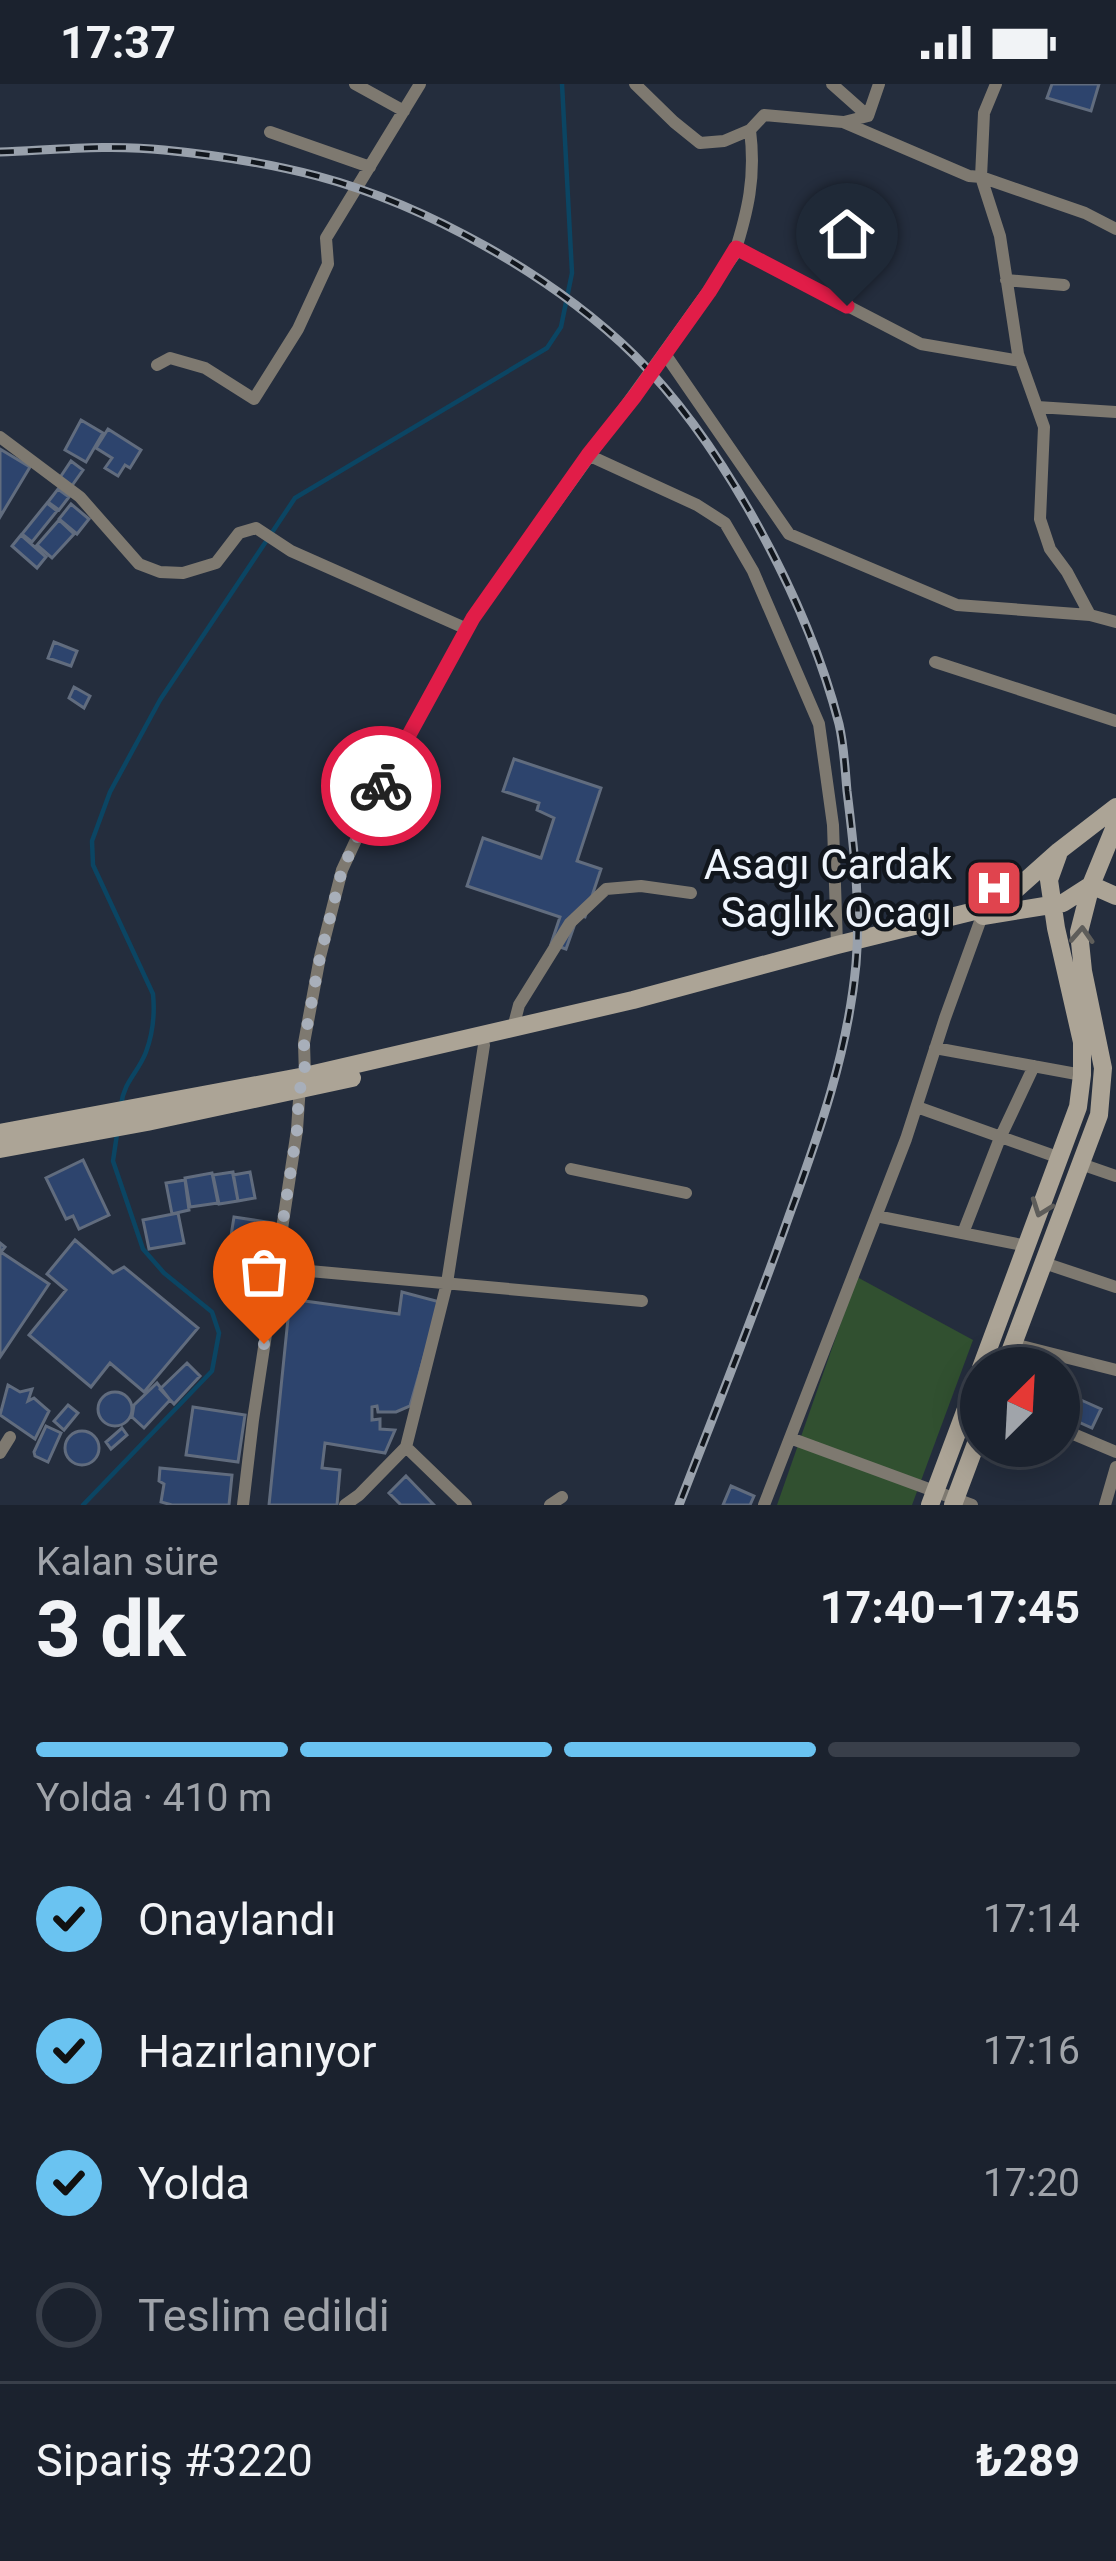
<!DOCTYPE html>
<html lang="tr">
<meta charset="utf-8">
<style>
:root{--surface:#1b222e;--page:#242a36;--text:#f1f3f6;--muted:#a0a4aa;--line:#393f4a;--accent:#6ac3f1}
body{margin:0;font-family:Roboto,sans-serif;background:var(--page);color:var(--text);height:100vh;display:flex;flex-direction:column;font-size:45px;white-space:nowrap}
*{box-sizing:border-box;margin:0}
p{font-size:39px;color:var(--muted)}
.icon{flex:none;width:66px;height:66px;fill:none;stroke:currentColor;stroke-width:2;stroke-linecap:round;stroke-linejoin:round}
.map{position:relative;height:1421px;overflow:hidden}
.drawer{display:flex;flex-direction:column;background:var(--surface);flex:1}
.drawer>*{flex:none}
.needle{width:78px;rotate:24deg}
.fabs{position:absolute;left:960px;top:1263px;display:grid;gap:24px}
.fabs a{display:grid;place-items:center;width:120px;height:120px;border-radius:50%;background:var(--surface);box-shadow:0 6px 30px #0003,0 0 0 3px var(--line);font-size:60px}
.pin{position:absolute;display:grid;place-items:center;width:102px;height:102px;color:#fff;margin:-123px -51px;border-radius:50% 50% 50% 0;rotate:-45deg;box-shadow:0 0 12px #0007}
.pin .icon{rotate:45deg}
.courier{position:absolute;display:grid;place-items:center;width:120px;height:120px;margin:-60px;border:9px solid #e11d48;border-radius:50%;background:#fff;color:#222;box-shadow:0 3px 15px #0007}
.head em{font-style:normal;font-weight:700}
.head div{display:flex;flex-direction:column-reverse}
.head{display:flex;align-items:center;justify-content:space-between;height:204px;padding:0 36px}
h1{font-size:78px;font-weight:700;line-height:90px}
.bar{display:grid;grid-template-columns:repeat(4,1fr);gap:18px 12px;align-content:center;height:144px;padding:0 36px}
.bar i{height:15px;border-radius:9px;background:var(--line)}
.bar .active{background:var(--accent)}
.bar p{grid-column:span 4}
.line{display:flex;align-items:center;gap:30px;padding:0 36px;border-top:3px solid var(--line)}
.line div{flex:1}
ol{padding:0 36px;list-style:none}
li{display:flex;align-items:center;gap:36px;height:132px}
li p{margin-inline-start:auto}
li .icon{padding:12px;border-radius:50%;background:var(--accent);color:#111;stroke-width:4}
li:last-child{color:var(--muted)}
li i{width:66px;height:66px;border:6px solid var(--line);border-radius:50%}
.status{display:flex;justify-content:space-between;align-items:center;height:84px;padding:0 60px;background:var(--surface);direction:ltr}
.status svg{height:33px;fill:currentColor}
.map>svg:first-child{display:block}
.green{fill:#315030}
.lines{fill:none;stroke-linecap:round;stroke-linejoin:round}
.stream{stroke:#0b4563;stroke-width:4.5}
.building{fill:#2d446d;stroke:#616c7e;stroke-width:3}
.street{stroke:#7e7970;stroke-width:12}
.secondary{stroke:#aca496;stroke-width:18}
.rail-casing{stroke:#99a1ac;stroke-width:9}
.rail{stroke:#11161d;stroke-width:4.5;stroke-dasharray:14;stroke-linecap:butt}
.oneway{stroke:#5e5d5a}
.done{stroke:#a8afba;stroke-width:12;stroke-dasharray:0 21.6}
.route{stroke:#e11d48;stroke-width:15}
.labels{text-anchor:middle;stroke-width:9;stroke-linejoin:round;paint-order:stroke}
.poi-label{font-size:42px;fill:#eff5fd;stroke:#11161d;text-anchor:end}
</style>
<div class="status"><b>17:37</b><svg viewBox="0 0 49 12"><path d="M0 12V9h3v3zM5 12V6h3v6zM10 12V3h3v9zM15 12V0h3v12zM26 1h20v11H26zM47 4h2v5h-2z"/></svg></div>
<div class="map">
<svg width="1116" height="1421" viewBox="0 0 1116 1421">
<rect width="100%" height="100%" fill="#242d3d"/>
<path class="green" d="M857,1193L973,1256L912,1421H777Z"/>
<g class="lines">
<path class="stream" d="M121,1021C124,997 138,989 146,968C153,949 155,930 153,910L93,781L92,757L110,708L160,616L295,414L547,264L561,243L572,189L562,0
M83,1421L212,1287L219,1249L212,1228L164,1189L143,1165L113,1077L117,1050"/>
</g>
<path class="building" d="M1052,0H1099L1091,27L1047,14Z
M81,336L103,349L86,378L65,366Z
M108,345L141,366L130,384L125,381L118,392L105,384L112,374L96,364Z
M0,365L30,383L0,433Z
M71,377L83,386L71,403L59,395Z
M58,405L69,413L59,426L48,418Z
M47,419L57,427L32,458L22,450Z
M71,420L89,435L77,450L59,435Z
M59,436L74,450L52,474L37,461Z
M21,451L46,473L37,484L12,462Z
M54,558L77,567L71,582L48,574Z
M74,603L90,612L84,624L69,614Z
M514,675L601,704L577,777L601,785L585,833L578,831L566,865L551,860L560,833L467,802L483,754L541,774L554,734L537,726L539,719L503,707Z
M83,1076L109,1131L79,1145L73,1132L66,1135L46,1094Z
M233,1088L238,1117L219,1120L213,1091Z
M250,1088L255,1114L238,1117L233,1091Z
M212,1089L218,1119L190,1123L185,1094Z
M185,1096L189,1126L172,1130L166,1099Z
M178,1129L184,1159L149,1165L143,1136Z
M234,1133L273,1139L264,1202L224,1196Z
M75,1156L113,1189L124,1183L198,1244L144,1308L110,1279L91,1303L29,1251L66,1206L47,1190Z
M0,1159L5,1163L1,1168L49,1200L0,1273Z
M402,1208L440,1218L410,1322L396,1328H378L377,1322L372,1323V1336L380,1335V1345L395,1346L385,1369L325,1359L322,1384L340,1386L337,1421H269L290,1215L399,1230Z
M187,1279L200,1292L174,1320L160,1305Z
M157,1299L170,1316L144,1344L132,1333L134,1321Z
M8,1301L20,1308L32,1305L28,1317L34,1314L49,1327L35,1355L0,1331Z
M98 1325a17 17 0 1 1 34 0a17 17 0 1 1-34 0Z
M1081,1316L1101,1325L1092,1344L1072,1335Z
M68,1321L78,1329L64,1346L54,1337Z
M193,1323L245,1331L238,1378L186,1371Z
M46,1342L61,1349L48,1378L35,1372L34,1368Z
M122,1344L127,1351L111,1365L106,1358Z
M65 1364a17 17 0 1 1 34 0a17 17 0 1 1-34 0Z
M160,1384L232,1391L229,1421H172L161,1418L164,1400L159,1397Z
M406,1392L434,1421H401L389,1409Z
M731,1402L754,1412L750,1421H723Z"/>
<g class="lines">
<path class="street" d="M355,0L404,27
M635,0L674,38L700,59L724,57L750,46
M832,0L868,32
M996,0L984,29L981,93L1000,152L1018,270L1044,343L1040,435L1050,465L1067,488L1090,531
M844,38L868,32L879,0
M270,48L370,83
M736,164L921,260L1020,277
M1006,196L1064,201
M665,270L789,450L957,521L1090,531L1116,538
M157,281L170,274L205,284L254,315L298,245L328,180L326,154L420,0
M1037,323L1116,328
M0,353L80,413L139,480L160,488L183,489L216,479L239,449L256,444L291,467L467,545
M588,371L697,421L725,439L753,487L819,640L833,741L837,861
M935,578L1116,637
M513,944L519,921L570,839L606,805L641,802L691,809
M935,964L1082,991
M917,1023L1060,1074
M1081,1080L1116,1092
M571,1085L686,1109
M876,1132L1027,1162
M963,1149L1000,1054L1034,982
M1044,1179L1116,1203
M276,1184L642,1217
M1013,1260L1116,1286
M1059,1344L1116,1368
M790,1354L972,1421
M406,1363L466,1421
M0,1369L10,1353
M243,1421L253,1336L297,1046L300,1001L305,992L304,959L320,873L342,786L381,702L473,534L734,171C748,127 756,93 750,46L764,31L843,38L969,92L981,93L1085,129L1116,145
M345,1421L359,1411L406,1363L447,1199L484,961
M550,1421L562,1413
M764,1421L906,1055L945,934L982,832
M1105,1421L1116,1383"/>
<path class="secondary" d="M1091,801L1116,812
M983,832L1063,819L1091,801
M0,1049L305,992L633,916L837,861L987,824L1013,808L1059,767L1116,723
M0,1065L147,1038L352,994
M981,1284L1078,1023L1082,991V958L1056,844L1049,796L1058,771
M1004,1284L1099,1031L1103,984L1083,887L1079,848L1091,801L1116,740
M930,1421L981,1285
M953,1421L981,1346"/>
<g class="rail-casing">
<path id="rail" d="M0,68C54,66 110,60 164,66C215,71 267,79 317,92C427,121 553,192 634,271C723,359 808,518 839,640C844,661 845,685 847,707C854,764 861,823 856,880C848,968 819,1050 789,1132C755,1229 716,1325 679,1421"/>
</g>
<use href="#rail" class="rail"/>
</g>
<defs><path id="oneway-chevron" d="M-2-3.5L2.5 0L-2 3.5" fill="none" stroke-width="1.6" stroke-linecap="round" stroke-linejoin="round" transform="scale(3)"/></defs>
<g class="oneway">
<use href="#oneway-chevron" transform="translate(1082 851) rotate(-87)"/>
<use href="#oneway-chevron" transform="translate(1041 1124) rotate(110)"/>
</g>
<g class="lines">
<path class="done" d="M264,1260L297,1046L299,1007L305,992L304,959L320,873L342,786L381,702"/>
<path class="route" d="M381,702L473,534L588,371L635,312L709,208L736,164L847,222"/>
</g>
<defs>
<g id="hospital-square" transform="scale(3)"><rect x="-9" y="-9" width="18" height="18" rx="4" fill="#e0444e" stroke="#11161d"/><path d="M-5-5h3v3.5h4V-5h3V5h-3V1.5h-4V5h-3Z" fill="#fff"/></g>
</defs>
<g fill-rule="evenodd">
<use href="#hospital-square" x="994" y="804"/>
</g>
<g class="labels">
<g class="poi-label">
<text x="952" y="795">Asagı Cardak<tspan x="952" dy="48">Saglık Ocagı</tspan></text>
</g>
</g>
</svg>
<div class="fabs">
<a><svg class="needle" viewBox="-14 -14 28 28"><path d="M0-13l5 13h-10z" fill="#e53935"/><path d="M0 13l5-13h-10z" fill="#a0a4aa"/></svg></a>
</div>
<div class="pin" style="left:264px;top:1260px;background:#ea580c"><svg class="icon" aria-label="bag" viewBox="0 0 24 24"><path d="M5 8h14l-1 12H6zM9 8a3 3 0 0 1 6 0"/></svg></div>
<div class="pin" style="left:847px;top:222px;background:#1f2937"><svg class="icon" aria-label="home" viewBox="0 0 24 24"><path d="M3 11l9-7 9 7M6 9v11h12V9"/></svg></div>
<div class="courier" style="left:381px;top:702px"><svg class="icon" aria-label="bike" viewBox="0 0 24 24"><circle cx="6" cy="16" r="4"/><circle cx="18" cy="16" r="4"/><path d="M6 16l4-8h5l3 8M10 8l3 8H6M13 5h3"/></svg></div>
</div>
<section class="drawer">
<div class="head"><div><h1>3 dk</h1><p>Kalan süre</p></div><em>17:40–17:45</em></div>
<div class="bar"><i class="active"></i><i class="active"></i><i class="active"></i><i></i><p>Yolda · 410 m</p></div>
<ol>
<li><svg class="icon" aria-label="check" viewBox="0 0 24 24"><path d="M5 12l5 5 9-10"/></svg>Onaylandı<p>17:14</p></li>
<li><svg class="icon" aria-label="check" viewBox="0 0 24 24"><path d="M5 12l5 5 9-10"/></svg>Hazırlanıyor<p>17:16</p></li>
<li><svg class="icon" aria-label="check" viewBox="0 0 24 24"><path d="M5 12l5 5 9-10"/></svg>Yolda<p>17:20</p></li>
<li><i></i>Teslim edildi</li>
</ol>
<div class="line" style="height:156px"><div>Sipariş #3220</div><b>₺289</b></div>
</section>
